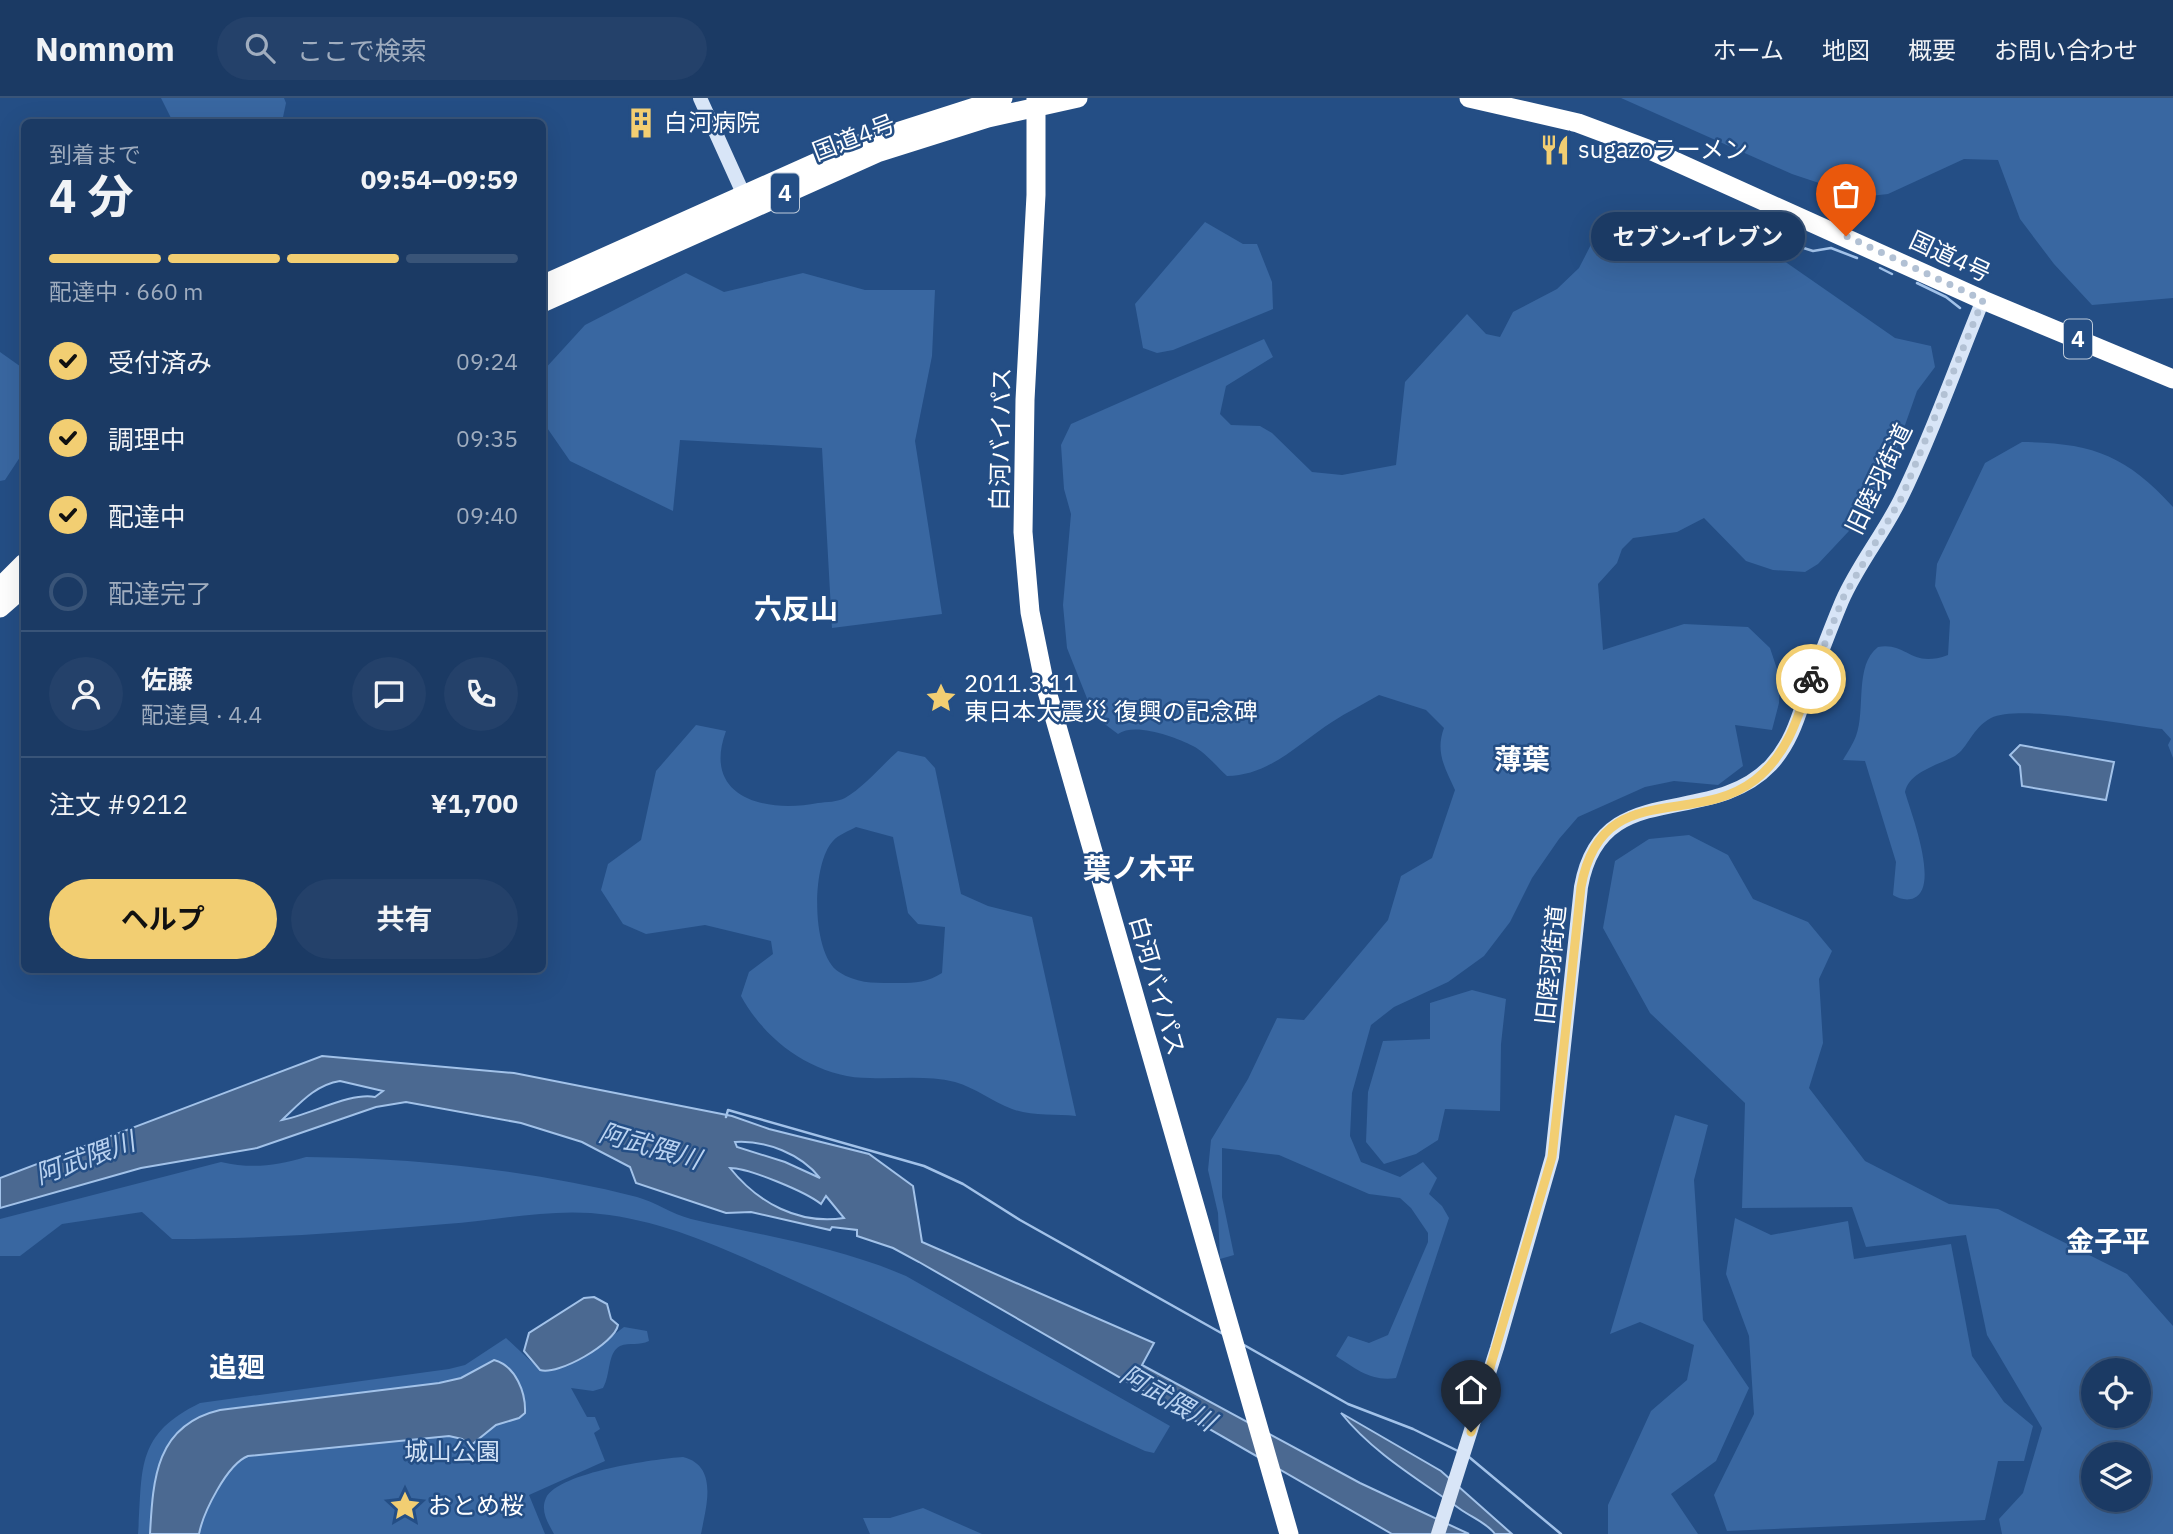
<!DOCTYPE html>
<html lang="ja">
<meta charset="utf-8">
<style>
:root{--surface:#1b3a64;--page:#24416a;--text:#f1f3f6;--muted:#a0adbf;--line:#395478;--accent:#f2ce72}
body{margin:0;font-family:"IBM Plex Sans","Noto Sans JP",sans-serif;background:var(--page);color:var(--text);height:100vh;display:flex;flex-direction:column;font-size:26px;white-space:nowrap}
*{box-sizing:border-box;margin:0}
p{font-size:23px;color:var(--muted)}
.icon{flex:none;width:38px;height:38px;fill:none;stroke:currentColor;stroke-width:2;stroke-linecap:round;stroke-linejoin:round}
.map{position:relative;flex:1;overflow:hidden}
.drawer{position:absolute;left:21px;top:21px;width:525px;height:854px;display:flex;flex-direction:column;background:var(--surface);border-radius:10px;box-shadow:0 7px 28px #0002,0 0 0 2px var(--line)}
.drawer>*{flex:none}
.tools{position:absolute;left:2081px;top:1260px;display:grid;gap:14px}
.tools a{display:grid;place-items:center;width:70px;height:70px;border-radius:50%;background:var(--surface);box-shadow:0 7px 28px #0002,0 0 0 2px var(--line);font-size:35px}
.pin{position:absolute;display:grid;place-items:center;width:60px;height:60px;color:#fff;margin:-72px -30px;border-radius:50% 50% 50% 0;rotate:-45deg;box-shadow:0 0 7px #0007}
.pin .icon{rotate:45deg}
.courier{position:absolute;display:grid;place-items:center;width:70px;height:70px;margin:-35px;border:5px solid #f2ce72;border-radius:50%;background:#fff;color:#222;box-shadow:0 2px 9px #0007}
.bubble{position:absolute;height:49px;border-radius:24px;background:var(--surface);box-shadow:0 7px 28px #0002,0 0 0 2px var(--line);font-size:23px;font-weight:700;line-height:49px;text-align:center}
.head em{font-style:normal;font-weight:700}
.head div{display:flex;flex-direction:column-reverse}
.head{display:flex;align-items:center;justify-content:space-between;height:119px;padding:0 28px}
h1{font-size:46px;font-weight:700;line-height:52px}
.bar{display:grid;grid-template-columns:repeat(4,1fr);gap:10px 7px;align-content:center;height:84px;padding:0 28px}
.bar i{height:9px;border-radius:5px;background:var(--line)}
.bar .active{background:var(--accent)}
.bar p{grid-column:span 4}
.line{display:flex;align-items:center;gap:18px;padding:0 28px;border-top:2px solid var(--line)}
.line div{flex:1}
.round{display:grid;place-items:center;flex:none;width:74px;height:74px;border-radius:37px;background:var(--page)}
ol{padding:0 28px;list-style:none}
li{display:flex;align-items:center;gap:21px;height:77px}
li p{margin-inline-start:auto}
li .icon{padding:7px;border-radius:50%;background:var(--accent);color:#111;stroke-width:4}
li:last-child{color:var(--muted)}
li i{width:38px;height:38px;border:4px solid var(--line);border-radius:50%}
.cta{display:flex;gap:14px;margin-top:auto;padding:14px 28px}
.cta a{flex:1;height:80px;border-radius:42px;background:var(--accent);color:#111;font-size:28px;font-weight:700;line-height:80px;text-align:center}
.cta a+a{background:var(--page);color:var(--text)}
header{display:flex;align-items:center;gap:42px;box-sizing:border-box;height:98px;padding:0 35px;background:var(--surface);border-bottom:2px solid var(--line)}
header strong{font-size:33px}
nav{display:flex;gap:38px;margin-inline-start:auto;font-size:24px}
.search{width:490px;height:63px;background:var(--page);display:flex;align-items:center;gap:18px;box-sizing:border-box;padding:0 24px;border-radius:38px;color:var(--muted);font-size:26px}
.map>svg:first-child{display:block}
.green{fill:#3967a1;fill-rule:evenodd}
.water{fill:#4b6991;stroke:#a2c2e9;stroke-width:2;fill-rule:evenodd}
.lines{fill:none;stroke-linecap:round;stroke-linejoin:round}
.stream{stroke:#a2c2e9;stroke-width:2.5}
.secondary{stroke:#d8e5f7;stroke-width:14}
.highway{stroke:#fff;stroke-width:19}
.done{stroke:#b2c1d4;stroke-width:7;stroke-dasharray:0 12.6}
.route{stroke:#f2ce72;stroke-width:9}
.labels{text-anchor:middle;stroke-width:5;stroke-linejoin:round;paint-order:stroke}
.shield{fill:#244e85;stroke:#bdcada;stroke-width:2}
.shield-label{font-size:23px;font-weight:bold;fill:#fff}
.poi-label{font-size:24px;fill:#fff;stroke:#244e85;text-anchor:start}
.street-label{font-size:24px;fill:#fff;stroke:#244e85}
.park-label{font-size:24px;fill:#d2e2f6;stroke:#244e85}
.water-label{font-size:26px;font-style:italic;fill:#b9d2f0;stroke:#244e85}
.quarter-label{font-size:28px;font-weight:bold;fill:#fff;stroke:#244e85}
</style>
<header>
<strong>Nomnom</strong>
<div class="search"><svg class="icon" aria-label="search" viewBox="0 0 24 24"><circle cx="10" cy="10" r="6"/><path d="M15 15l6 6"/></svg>ここで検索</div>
<nav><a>ホーム</a><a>地図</a><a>概要</a><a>お問い合わせ</a></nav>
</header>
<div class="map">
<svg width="2173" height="1436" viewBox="0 0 2173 1436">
<rect width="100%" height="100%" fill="#244e85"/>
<path class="green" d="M161,0H284L286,5L282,24H173Z
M1621,0H2173V200L2092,207L2054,166L2020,121L1998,62L1964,61L1888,96L1861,99L1792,76Z
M1611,123L1654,135L1677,154L1774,156L1895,240L1931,248L1935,269L1917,293L1879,401L1818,466L1805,474L1773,472L1746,463L1704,420L1677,434L1633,440L1622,451L1617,465L1598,486L1603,552L1684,526L1748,529L1770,550L1780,580L1779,605L1772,632L1735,627L1743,668L1718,687L1674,683L1645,689L1578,719L1559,741L1532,780L1510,824L1484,858L1448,884L1394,909L1371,927L1352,995L1350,1038L1361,1064L1400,1079L1423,1064L1437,1080L1429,1096L1442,1108L1449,1120L1396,1280C1372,1284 1356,1271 1336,1258L1348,1238L1369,1245L1388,1237L1428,1144V1135L1411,1110L1400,1100L1369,1096L1279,1057L1222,1050V1099L1234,1157L1220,1161L1218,1115L1208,1072L1211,1042L1248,981L1277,920L1304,922L1388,822L1401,778L1432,760L1455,692C1445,670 1435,654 1444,630L1426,612L1379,597C1364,606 1347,614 1332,624C1299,645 1269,678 1227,678C1216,668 1205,654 1193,648C1175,639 1135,624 1118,636L1094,618L1067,550L1063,507L1071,416L1064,391L1061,347L1071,326L1264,241L1273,259L1226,288L1220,316L1231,327L1260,328L1272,335L1312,374L1342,377L1396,367L1405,284L1467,216L1486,236L1500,239L1513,214L1557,191L1579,170L1599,131Z
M1205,124L1243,146H1257L1272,184L1273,211L1173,252L1157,255L1143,250L1135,206Z
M686,175L724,194L803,175L865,192H935L932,258L915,343L942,516L832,530L822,350L680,342L673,413L570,363L543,324V273L585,227Z
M0,254L24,271V353L5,382L0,383Z
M2022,344C2091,345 2125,356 2173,409V660L2168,647L2171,641L2162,631C2128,627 2019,606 1991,620C1972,630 1968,650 1955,658C1938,667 1909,674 1905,694C1911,715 1940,789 1914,800C1908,803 1899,801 1893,797L1896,764L1865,663L1843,662C1847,655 1853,646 1856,638C1866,612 1854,567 1878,549C1908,544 1910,571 1948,557L1950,523L1935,488L1937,466L1985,365Z
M696,627L726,633C701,701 767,715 818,705C826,704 838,704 845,700C864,689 881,668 898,653L925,659L935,670L961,796L988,808L1032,819L1076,1018C1056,1016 1030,1018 1012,1011C991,1003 976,990 955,984C927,977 898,981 870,980C816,980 766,944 741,898L749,874L773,856L771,843L705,827L646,836L623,826L601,792L608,766L641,742L656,673ZM856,729L893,739L908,815L918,826L945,829L942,875C925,886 911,885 891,885C872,885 856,885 839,874C811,856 811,766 833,743C838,737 849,733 856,729Z
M1689,737L1728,757L1753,801L1808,824L1832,853L1819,881L1823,945L1809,990L1865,1063L1949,1106L1998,1111L2127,1176L2173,1228V1436H2002L1999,1421L2023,1395L2042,1330L1987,1237L1966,1137L1866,1149L1852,1109L1742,1110L1745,1005L1650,915L1603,830L1615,763L1649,741ZM2093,1272H2138V1318H2093ZM2093,1356H2138V1402H2093Z
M1472,892L1506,901L1501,946L1500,1013L1445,1011L1438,1042L1416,1056L1384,1066L1366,1044L1368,994L1383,943L1430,941V905Z
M1675,1017L1708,1027L1694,1082L1703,1222L1749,1290L1716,1363L1671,1396L1698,1436H1608V1407L1651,1313L1687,1282L1694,1247L1640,1224L1610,1236Z
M306,1059C416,1060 530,1072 637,1099C655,1104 672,1116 691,1121C764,1138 836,1148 906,1178L1170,1328L1154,1355L1145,1353C1026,1299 912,1235 793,1182C734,1155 674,1126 609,1117C556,1109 499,1122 446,1126C355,1134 264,1141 172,1141L142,1114L62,1126L20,1158H0V1121L221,1064C252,1071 275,1068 306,1059Z
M1735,1120L1771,1137L1848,1123L1854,1161L1951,1146L1972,1258L2004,1304L2033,1328L2024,1363H1998L1985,1422L1727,1433L1714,1397L1754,1316L1749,1238L1726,1176Z
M624,1229L647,1233L649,1243C639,1248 630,1244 620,1248C607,1255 611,1276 603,1290L593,1293L571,1290L587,1319H595L600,1331L594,1335L605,1363L529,1397L545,1436H138C143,1372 134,1337 200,1305L449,1271L465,1267L506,1240L537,1269L588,1256Z
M683,1359C719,1368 706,1409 701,1436H554C548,1425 540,1413 546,1400C559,1374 655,1361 683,1359Z
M923,1410L982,1436H870L863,1420H890Z"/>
<path class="water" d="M2020,647L2114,664L2106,702L2022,688L2020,668L2010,657Z
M322,958L514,975L732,1018L769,1031L869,1056L913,1088L922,1144L1154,1245L1142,1267L1360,1385L1469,1436H1392L919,1164L893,1150L857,1138V1132L832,1129L830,1132L751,1114L726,1115L636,1085L630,1069L582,1044L521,1025L406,1004L376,1009L257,1050L141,1070L0,1110V1080ZM340,983L383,993L375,999C350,994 310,1017 282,1022C300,1005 315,987 340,983ZM735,1044C766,1042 801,1056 820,1080L785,1064L737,1049ZM730,1070C749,1070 806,1094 821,1106L826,1098L844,1120C799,1127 758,1105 730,1070Z
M594,1199L607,1206L611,1221L618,1227C615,1245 558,1278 540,1272L524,1253L529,1235L584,1200Z
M494,1262C516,1268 526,1295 525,1315L519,1320L496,1327L470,1348L462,1341L449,1338L248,1358C227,1366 203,1415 199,1436H150C153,1380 156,1327 220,1312L439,1285L461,1280Z
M1341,1315L1441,1373L1512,1436H1495C1487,1425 1471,1419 1460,1411C1418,1381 1373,1355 1341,1315Z"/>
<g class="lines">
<path class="stream" d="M1784,148L1791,146L1813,153L1831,150L1857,160
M1880,170L1892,176
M1917,185L1946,199L1960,210
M726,1019L728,1012L924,1068L963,1086L1020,1122L1223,1236
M1244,1247L1348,1306L1413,1331L1460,1354
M1469,1359L1561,1436"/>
<path class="secondary" d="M700,0L747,104
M1438,1436L1497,1250L1552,1059L1581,789C1601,677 1709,732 1771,667C1794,642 1800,612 1811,582C1821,556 1831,529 1842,503C1858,466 1885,434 1902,398C1933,335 1956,267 1983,202"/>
<path class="highway" d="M1036,0V97L1025,302L1023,434L1030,514L1044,583L1289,1436
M1469,0L1578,25L1650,52L1983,202L2173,281
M542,187L853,48L1003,0
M542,205L877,55L988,20L1078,0
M0,489L24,465
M0,510L24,489"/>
</g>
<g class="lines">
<path class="done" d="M1811,581L1843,500L1902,399L1983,202L1846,138"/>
<path class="route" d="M1471,1334L1552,1059L1581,789C1601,679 1693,730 1755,682C1788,656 1798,619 1811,581"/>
</g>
<defs>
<g id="building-bare" transform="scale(2.415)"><path d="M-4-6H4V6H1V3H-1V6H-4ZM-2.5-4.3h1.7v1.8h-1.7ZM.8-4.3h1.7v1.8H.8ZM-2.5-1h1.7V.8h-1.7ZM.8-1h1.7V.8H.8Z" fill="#f2ce72" stroke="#244e85" stroke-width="2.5" paint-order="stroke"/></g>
<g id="restaurant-bare" transform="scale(2.415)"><path d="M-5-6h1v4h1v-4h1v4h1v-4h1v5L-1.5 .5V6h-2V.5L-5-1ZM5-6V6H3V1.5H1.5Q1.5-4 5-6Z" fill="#f2ce72" stroke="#244e85" stroke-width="2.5" paint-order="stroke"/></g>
<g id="sight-bare" transform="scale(2.415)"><path d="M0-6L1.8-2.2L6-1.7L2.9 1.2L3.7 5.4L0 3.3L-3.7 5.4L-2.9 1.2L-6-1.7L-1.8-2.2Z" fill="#f2ce72" stroke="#244e85" stroke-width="2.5" paint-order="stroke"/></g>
</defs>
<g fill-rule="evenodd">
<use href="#building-bare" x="641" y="25"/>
<use href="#restaurant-bare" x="1555" y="52"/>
<use href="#sight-bare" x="941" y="600"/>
<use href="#sight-bare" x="405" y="1408"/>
</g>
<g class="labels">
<g class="shield">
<rect x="771" y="75.5" width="28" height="39" rx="5"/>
<rect x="2064" y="221.5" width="28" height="39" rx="5"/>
</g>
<g class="shield-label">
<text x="785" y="103">4</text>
<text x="2078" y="249">4</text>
</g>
<g class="poi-label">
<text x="664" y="33">白河病院</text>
<text x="1578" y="60">sugazoラーメン</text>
<text x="964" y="594">2011.3.11<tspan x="964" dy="28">東日本大震災 復興の記念碑</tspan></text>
<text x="428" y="1416">おとめ桜</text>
</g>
<g class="street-label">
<text transform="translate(854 40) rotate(-21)" y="8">国道4号</text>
<text transform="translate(1950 159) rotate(25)" y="8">国道4号</text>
<text transform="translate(1001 341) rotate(-89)" y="8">白河バイパス</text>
<text transform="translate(1879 381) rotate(-64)" y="8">旧陸羽街道</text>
<text transform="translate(1551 867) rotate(-84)" y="8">旧陸羽街道</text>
<text transform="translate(1157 888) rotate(74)" y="8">白河バイパス</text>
</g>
<g class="park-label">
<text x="452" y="1362">城山公園</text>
</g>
<g class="water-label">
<text transform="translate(650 1048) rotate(16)" y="9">阿武隈川</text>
<text transform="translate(85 1060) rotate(-20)" y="9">阿武隈川</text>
<text transform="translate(1168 1300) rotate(30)" y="9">阿武隈川</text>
</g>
<g class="quarter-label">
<text x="796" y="521">六反山</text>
<text x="1522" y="671">薄葉</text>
<text x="1139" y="780">葉ノ木平</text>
<text x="2108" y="1153">金子平</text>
<text x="237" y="1279">追廻</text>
</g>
</g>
</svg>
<div class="tools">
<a><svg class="icon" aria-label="locate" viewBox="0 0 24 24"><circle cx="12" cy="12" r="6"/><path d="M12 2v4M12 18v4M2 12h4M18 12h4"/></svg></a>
<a><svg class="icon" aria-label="layers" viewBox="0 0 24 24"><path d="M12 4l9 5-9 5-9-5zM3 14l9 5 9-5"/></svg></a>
</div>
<div class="pin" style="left:1846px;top:138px;background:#ea580c"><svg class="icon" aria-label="bag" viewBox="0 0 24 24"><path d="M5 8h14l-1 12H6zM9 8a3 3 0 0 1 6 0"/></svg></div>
<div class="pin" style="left:1471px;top:1334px;background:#1f2937"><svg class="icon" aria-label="home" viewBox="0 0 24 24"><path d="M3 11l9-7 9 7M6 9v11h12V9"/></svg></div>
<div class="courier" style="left:1811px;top:581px"><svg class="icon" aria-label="bike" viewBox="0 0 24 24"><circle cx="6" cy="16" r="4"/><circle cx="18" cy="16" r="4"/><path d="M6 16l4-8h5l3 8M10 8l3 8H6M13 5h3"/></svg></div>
<div class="bubble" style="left:1591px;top:114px;width:214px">セブン-イレブン</div>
<section class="drawer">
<div class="head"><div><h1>4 分</h1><p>到着まで</p></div><em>09:54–09:59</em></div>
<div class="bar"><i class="active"></i><i class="active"></i><i class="active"></i><i></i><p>配達中 · 660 m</p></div>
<ol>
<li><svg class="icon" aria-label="check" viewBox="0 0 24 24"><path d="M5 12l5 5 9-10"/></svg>受付済み<p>09:24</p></li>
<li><svg class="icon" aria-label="check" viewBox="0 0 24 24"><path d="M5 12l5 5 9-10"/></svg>調理中<p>09:35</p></li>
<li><svg class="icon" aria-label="check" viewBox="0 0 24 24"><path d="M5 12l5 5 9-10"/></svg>配達中<p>09:40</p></li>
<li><i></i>配達完了</li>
</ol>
<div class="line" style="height:126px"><a class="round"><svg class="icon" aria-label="person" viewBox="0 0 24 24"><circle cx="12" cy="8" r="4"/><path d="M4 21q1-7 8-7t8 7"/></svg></a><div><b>佐藤</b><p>配達員 · 4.4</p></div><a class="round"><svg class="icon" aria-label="chat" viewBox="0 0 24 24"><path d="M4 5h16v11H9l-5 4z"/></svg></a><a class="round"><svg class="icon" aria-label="phone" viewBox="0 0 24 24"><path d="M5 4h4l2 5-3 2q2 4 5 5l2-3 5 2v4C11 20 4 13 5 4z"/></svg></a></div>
<div class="line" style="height:91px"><div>注文 #9212</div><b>¥1,700</b></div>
<div class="cta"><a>ヘルプ</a><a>共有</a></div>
</section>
</div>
